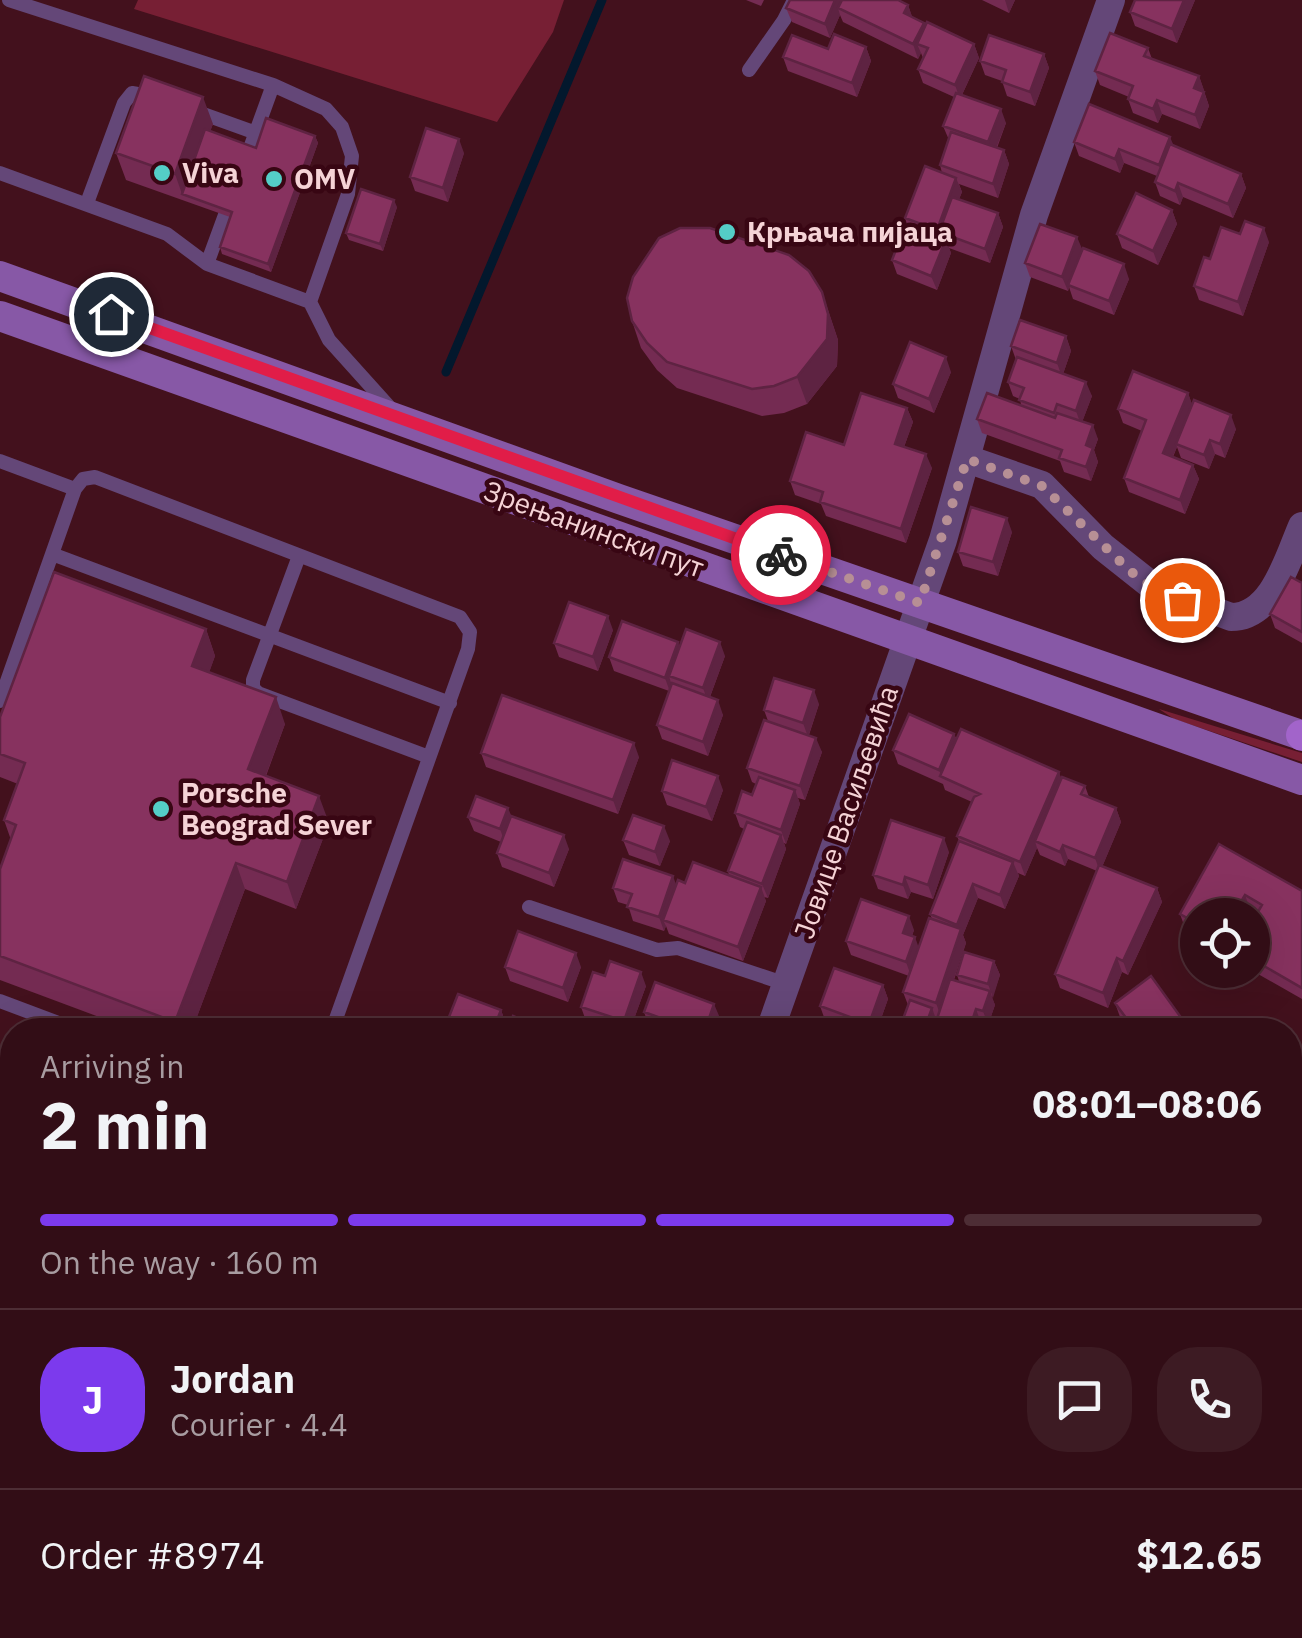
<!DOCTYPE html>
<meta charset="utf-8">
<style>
:root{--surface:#320d16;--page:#3d1b23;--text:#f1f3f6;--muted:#a89ca1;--line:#4d2d35;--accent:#7c3aed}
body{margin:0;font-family:"IBM Plex Sans",sans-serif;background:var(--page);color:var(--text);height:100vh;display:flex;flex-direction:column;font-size:38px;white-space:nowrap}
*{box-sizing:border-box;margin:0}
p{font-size:32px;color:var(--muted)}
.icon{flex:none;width:55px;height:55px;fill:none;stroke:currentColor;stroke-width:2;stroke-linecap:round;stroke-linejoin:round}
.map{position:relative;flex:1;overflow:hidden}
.panel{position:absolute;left:0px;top:1018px;width:1302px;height:622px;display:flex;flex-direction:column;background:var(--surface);border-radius:40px 40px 0 0;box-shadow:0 10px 40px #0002,0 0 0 2px var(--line)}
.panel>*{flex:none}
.controls{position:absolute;left:1180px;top:898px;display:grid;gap:20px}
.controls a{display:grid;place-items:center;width:90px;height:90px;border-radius:50%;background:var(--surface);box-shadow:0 10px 40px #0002,0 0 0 2px var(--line);font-size:50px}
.pin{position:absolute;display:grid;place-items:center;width:85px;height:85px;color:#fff;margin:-42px;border:5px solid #fff;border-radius:50%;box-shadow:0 2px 10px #0007}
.courier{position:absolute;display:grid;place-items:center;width:100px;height:100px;margin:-50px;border:8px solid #e11d48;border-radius:50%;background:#fff;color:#222;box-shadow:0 2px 12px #0007}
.head em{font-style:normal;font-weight:800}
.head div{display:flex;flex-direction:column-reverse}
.head{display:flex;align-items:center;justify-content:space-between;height:170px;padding:0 40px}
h1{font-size:65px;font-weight:800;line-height:75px}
.bar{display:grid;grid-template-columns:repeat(4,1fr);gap:15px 10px;align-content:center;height:120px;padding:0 40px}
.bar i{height:12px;border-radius:8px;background:var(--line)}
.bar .selected{background:var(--accent)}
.bar p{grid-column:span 4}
.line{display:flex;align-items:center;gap:25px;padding:0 40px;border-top:2px solid var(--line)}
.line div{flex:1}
.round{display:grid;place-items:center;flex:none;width:105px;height:105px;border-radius:40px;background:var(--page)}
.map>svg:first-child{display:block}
.green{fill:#771f34}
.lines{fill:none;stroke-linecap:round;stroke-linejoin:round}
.stream{stroke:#03182d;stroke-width:9}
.service{stroke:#644778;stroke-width:14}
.minor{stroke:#644778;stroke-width:28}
.secondary{stroke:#8758a6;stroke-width:30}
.primary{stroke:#a264ca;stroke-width:30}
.wall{fill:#742b52}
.shaded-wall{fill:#5e2342}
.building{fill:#87325f;stroke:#5e2342;stroke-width:2.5}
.done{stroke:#b78f95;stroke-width:10;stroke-dasharray:0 18}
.route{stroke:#e11d48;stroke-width:12}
.poi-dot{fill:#54cdc7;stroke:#380613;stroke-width:4}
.labels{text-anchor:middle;stroke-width:9;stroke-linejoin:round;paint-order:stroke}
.poi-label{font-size:28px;font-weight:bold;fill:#f5d3d6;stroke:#380613;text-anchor:start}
.street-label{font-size:28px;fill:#f5d3d6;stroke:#380613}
</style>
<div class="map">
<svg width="1302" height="1638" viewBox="0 0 1302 1638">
<rect width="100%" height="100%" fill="#43111d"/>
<path class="green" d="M138,0H564L553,32L497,122L134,9Z
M1159,709L1302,753V762L1174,719Z"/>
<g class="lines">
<path class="stream" d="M446,372L602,0"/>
<path class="service" d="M9,0L273,85L326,109L342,127L352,156L348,194L310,302
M749,70L784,20L794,0
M195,111L256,133
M249,151L273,85
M0,173L167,234L207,264L310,302L329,340L392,410
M87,203L124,103L132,93L155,97
M207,264L225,215
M0,461L75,489
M52,554L450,703
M299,556L253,680V688L258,693L429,757
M0,701L75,489L83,479L95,477L460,617L470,632L468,649L332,1030
M529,907L657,950L678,948L786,984
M0,1001L77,1030
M0,1161L12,1166"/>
<path class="minor" d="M967,459L1042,485L1103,547L1156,589L1231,617C1273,617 1288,558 1302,526
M770,1030L943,540L1034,215L1111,0
M1290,1396L1302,1401
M1290,1503L1302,1483
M550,1638L554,1628
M1185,1638L1193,1628"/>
<path class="secondary" d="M0,276L619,499L1301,735
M0,316L1302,780"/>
<path class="primary" d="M1301,735L1302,736"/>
</g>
<path class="wall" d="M746,0H764L761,6Z
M982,0H1015L1009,13Z
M1195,0L1177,43L1135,26L1130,12Z
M908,5L912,17L924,23L925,27L974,44L979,58L962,95L1006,123L997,148L1004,150L1009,164L998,198L959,184L962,192L959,199L998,213L1003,227L990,263L949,248L951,253L937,290L897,274L892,260L907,224L905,218L942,173L940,165L949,140L943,126L954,97L923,83L918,69L923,58L921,53L918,59L843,22L840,15L830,38L792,22L786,8Z
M866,47L871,61L857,97L788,71L783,57L828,49Z
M1148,48L1152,59L1199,76L1209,106L1200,129L1162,114L1158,123L1133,113L1128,99L1129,97L1100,85L1095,71Z
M1044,54L1049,68L1035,106L1007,96L1002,81L985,75L980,61Z
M213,124L210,131L256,148L315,136L318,143L271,272L222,254L220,247L230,217L126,180L116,153Z
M1074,142L1174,146L1241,174L1246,188L1233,218L1183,197L1180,205L1160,196L1155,182L1157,176L1124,163L1120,173L1079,156Z
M464,153L448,202L415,191L410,177Z
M397,207L383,251L349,240L346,233Z
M1172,210L1177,224L1158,265L1122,248L1117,234Z
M1269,242L1243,316L1199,300L1194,286L1210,259Z
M1082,251L1129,279L1114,315L1073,299L1069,287L1068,291L1030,277L1025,263Z
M822,292L838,340L837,366L807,404L784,413L762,416L677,388L657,370L641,348L632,321Z
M1066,336L1071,351L1063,374L1092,396L1082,422L1098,439L1094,450L1098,462L1091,481L1064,472L1060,461L982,433L977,419L1021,405L1020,399L1013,396L1008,382L1016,360L1011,346Z
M951,372L934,413L898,398L893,384Z
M1188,393L1192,405L1236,429L1225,458L1215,454L1209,469L1181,458L1177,447L1173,457L1193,465L1199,479L1185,514L1129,492L1124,478L1142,431L1123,423L1118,409Z
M907,408L913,422L904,447L932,468L906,543L826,516L821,504L795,495L790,481L844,445Z
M1012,532L998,576L963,566L958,552Z
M1302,583V643L1275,628L1270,614Z
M206,629L215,656L209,672L285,724L266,776L329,823L296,909L245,889L192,1030H134L0,980V869L11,840L4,820L18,784L0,777V717Z
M613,630L598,671L559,657L554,643Z
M680,646L725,656L710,697L723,715L708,756L662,739L657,725L669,691L614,671L609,657Z
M819,704L809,735L822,752L805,800L798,798L800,804L786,844L784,843L786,849L768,898L764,897L766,901L743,961L669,934L666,926L664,931L633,921L628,905L618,902L613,888L676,885L729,876L728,871L744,829L740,827L735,813L752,795L756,784L752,782L747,768L768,721L764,710Z
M954,734L957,740L1059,772L1061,779L1085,786L1089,797L1116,808L1121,822L1102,867L1157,888L1162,902L1128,975L1122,972L1108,1008L1060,988L1055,974L1097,871L1068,859L1065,866L1040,855L1037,848L1025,876L1018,873L1019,876L1005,909L978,898L963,935L966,943L954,980L959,981L957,975L994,961L1000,975L992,998L995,1005L988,1025L981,1023L978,1030H899L908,1005L903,992L909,976L851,955L846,941L914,930L912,936L918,948L932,919L930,914L959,841L957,836L972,802L945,790L943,784L898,764L893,750Z
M481,753L639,757L618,814L486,767Z
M723,790L712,821L667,805L662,791Z
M511,816L569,849L554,887L502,867L497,853L501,842L474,831L468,817Z
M623,840L670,841L660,866L629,855Z
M1219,844L1302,891V999L1251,970L1252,922L1258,913L1250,909L1246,915H1198V935L1185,928L1180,914Z
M949,852L933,899L911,892L908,899L878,889L873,875Z
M505,967H581L568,1002L510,981Z
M605,976L646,986L630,1030H614L586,1021L581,1007Z
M883,985L888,999L877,1030H852L825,1020L820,1006Z
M1115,1003L1190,1030H1130L1120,1017Z
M501,1010L506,1024L504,1030H450L447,1022Z
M644,1012L720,1018L715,1030H660L649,1026Z
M313,1628H350L346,1638H333L314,1631Z
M614,1628H705L701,1638H689L684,1636L685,1638H618Z"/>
<path class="shaded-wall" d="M835,0H846L838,8L840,15L830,38L825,24Z
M1005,0H1015L1009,13Z
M1184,0H1195L1177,43L1172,29Z
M908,5L913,19L904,13Z
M924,23L929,37L917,44L921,53L918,59L913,44Z
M974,44L979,58L960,99L955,85Z
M866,47L871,61L857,97L852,83Z
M1044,54L1049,68L1035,106L1030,92Z
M1199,76L1204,90L1199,102L1194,88Z
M1204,92L1209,106L1200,129L1195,115Z
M203,97L213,124L187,195L182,194L175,174Z
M1157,100L1162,114L1158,123L1153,109Z
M1001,109L1006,123L993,156L988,142Z
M315,136L318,143L271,272L268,264Z
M1170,137L1176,151L1164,179L1159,165Z
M459,139L464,153L448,202L443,188Z
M1119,149L1124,163L1120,173L1115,159Z
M1004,150L1009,164L998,198L993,184Z
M1241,174L1246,188L1233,218L1228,204Z
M956,178L962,192L945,235L939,232L942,244L937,230Z
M1178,183L1183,197L1180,205L1175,191Z
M394,200L397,207L383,251L380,244Z
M1172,210L1177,224L1158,265L1153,251Z
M998,213L1003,227L990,263L985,249Z
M1264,228L1269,242L1243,316L1238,302Z
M1077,237L1083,251L1068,291L1062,277Z
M946,239L951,253L937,290L931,276Z
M1124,264L1129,279L1114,315L1109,301Z
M822,292L838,340L837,366L807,404L797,377Z
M1066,336L1071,351L1062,377L1057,363Z
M946,357L951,372L934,413L929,399Z
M1086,382L1092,396L1081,425L1076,411Z
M1188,393L1193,407L1176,444L1177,447L1168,467L1163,453Z
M907,408L913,422L900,458L895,444Z
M1231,415L1236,429L1225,458L1220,444Z
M1093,425L1098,439L1094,450L1098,462L1091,481L1086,467V445Z
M1210,440L1215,454L1209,469L1204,455Z
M926,454L932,468L906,543L901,529Z
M1193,465L1199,479L1185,514L1180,500Z
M1007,518L1012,532L998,576L993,562Z
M608,616L613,630L598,671L593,657Z
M206,629L215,656L202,693L192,666Z
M678,642L683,656L669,676L672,686L670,692L665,678Z
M720,642L725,656L708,702L703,688Z
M814,690L819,704L808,737L803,723Z
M276,697L285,724L258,796L248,769Z
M718,700L723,715L708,756L703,742Z
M954,734L960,748L942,777L939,770Z
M816,738L822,752L805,800L800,786Z
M634,743L639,757L618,814L613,800Z
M1059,772L1064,786L1035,841L1037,848L1025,876L1020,862Z
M718,776L723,790L712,821L706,807Z
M795,790L800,804L786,844L781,830Z
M319,796L329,823L296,909L287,882Z
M508,808L514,822L505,843L500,829Z
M1116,808L1121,822L1100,872L1095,858Z
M664,826L670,841L660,866L655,852Z
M564,835L569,849L554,887L549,873Z
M781,835L786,849L768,898L762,884Z
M944,838L949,852L933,899L928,885Z
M1063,845L1068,859L1065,866L1060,852Z
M1013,862L1019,876L1005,909L1000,895Z
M236,863L245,889L192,1030H178L175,1022Z
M673,876L678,890L663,920L666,926L664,931L659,917Z
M905,877L911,892L908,899L903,885Z
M973,884L978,898L963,935L966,943L941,1017L936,1003L960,932L957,925Z
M761,887L766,901L743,961L738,947Z
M1157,888L1162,902L1128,975L1123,961Z
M1245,895L1250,909L1246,915H1233Z
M909,916L914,930L908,947L903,933Z
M915,937L920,951L911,976L906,962Z
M576,953L581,967L568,1002L563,988Z
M1117,958L1122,972L1108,1008L1103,993Z
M994,961L1000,975L993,998L988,984Z
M641,972L646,986L630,1030H627L624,1021Z
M883,985L888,999L877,1030H871L869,1024Z
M990,991L995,1005L988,1025L983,1011Z
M714,1004L720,1018L715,1030H705Z
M932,1008L937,1022L934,1030H924Z
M976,1009L981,1023L978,1030H969Z
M501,1010L506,1024L504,1030H493Z
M1302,1339V1364L1295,1379L1290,1365Z
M339,1628H350L346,1638H342Z
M433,1628H444L439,1638L431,1632Z
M694,1628H705L701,1638H698Z"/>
<path class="building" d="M790,0H835L825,24L786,8Z
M842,0H898L908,5L904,13L924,23L913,44L838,8Z
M1135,0H1184L1172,29L1130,12Z
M927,22L974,44L955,85L918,69L928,48L917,44Z
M1110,33L1148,48L1144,56L1199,76L1194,88L1204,92L1195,115L1157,100L1153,109L1128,99L1133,86L1095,71Z
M834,34L866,47L852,83L783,57L792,35L828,49Z
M989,35L1044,54L1030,92L1002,82L1006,70L980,61Z
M144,76L203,97L175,174L116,153Z
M956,93L1001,109L988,142L943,126Z
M1089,104L1170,137L1159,165L1119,149L1115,159L1074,142Z
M266,118L315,136L268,264L220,247L232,212L182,194L205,129L256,148Z
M426,128L459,139L443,188L410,177Z
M951,132L1004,150L993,184L940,165Z
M1170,144L1241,174L1228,204L1178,183L1175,191L1155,182Z
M925,166L956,178L937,230L905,218Z
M361,189L394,200L380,244L346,233Z
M1136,193L1172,210L1153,251L1117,234Z
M952,197L998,213L985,249L939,232Z
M1245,221L1264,228L1238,302L1194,286L1204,257L1210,259L1221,227L1240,234Z
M906,224L946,239L931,276L892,260Z
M1040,224L1077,237L1062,277L1025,263Z
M680,228H710L789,255L809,271L822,292L828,314L827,339L797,377L774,386L752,389L667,362L647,343L632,321L627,298L633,277L659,238Z
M1083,248L1124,264L1109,301L1068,285Z
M1020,320L1066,336L1057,363L1011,346Z
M910,342L946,357L929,399L893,384Z
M1017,357L1086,382L1076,411L1057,404L1054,413L1019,400L1024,388L1008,382Z
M1133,371L1188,393L1163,453L1193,465L1180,500L1124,478L1146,420L1118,409Z
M861,393L907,408L895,444L926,454L901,529L820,502L823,492L790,481L806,432L844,445Z
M987,393L1055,418L1057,413L1093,425L1086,445L1093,448L1086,467L1059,458L1062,450L977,419Z
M1194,400L1231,415L1220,444L1210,440L1204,455L1176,444Z
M971,507L1007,518L993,562L958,552Z
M54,572L206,629L192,666L276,697L248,769L319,796L287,882L236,863L175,1022L0,956V869L16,825L4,820L25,763L0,754V717Z
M1291,577L1302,583V632L1270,614Z
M569,602L608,616L593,657L554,643Z
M622,621L678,642L665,678L609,657Z
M686,629L720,642L703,688L669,676Z
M774,678L814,690L803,723L764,710Z
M672,683L718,700L703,742L657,725Z
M502,695L634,743L613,800L481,753Z
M909,714L954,734L939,770L893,750Z
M764,720L816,738L800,786L747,768Z
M961,729L1059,772L1020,862L957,836L974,797L980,794L940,776Z
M672,760L718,776L706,807L662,791Z
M759,777L795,790L781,830L735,813L742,791L752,795Z
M1062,777L1085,786L1081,794L1116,808L1095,858L1063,845L1060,852L1035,841Z
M476,796L508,808L500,829L468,817Z
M633,815L664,826L655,852L623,840Z
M511,816L564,835L549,873L497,853Z
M891,820L944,838L928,885L905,877L903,885L873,875Z
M747,822L781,835L762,884L728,871Z
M959,841L1013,862L1000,895L973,884L957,925L930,914Z
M1219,844L1302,891V988L1252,959V922L1262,905L1245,895L1233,915H1198V924L1180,914Z
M623,859L673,876L659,917L627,907L632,894L613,888Z
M693,862L761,887L738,947L663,920L678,880L685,883Z
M1099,865L1157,888L1123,961L1117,958L1103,993L1055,974Z
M861,899L909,916L903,933L915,937L906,962L846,941Z
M929,918L961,929L936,1003L903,992Z
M518,931L576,953L563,988L505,967Z
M964,952L994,961L988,984L957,975Z
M610,961L641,972L624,1021L581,1007L593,972L605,976Z
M834,968L883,985L869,1024L820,1006Z
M1151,976L1190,1030H1135L1115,1003Z
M950,979L990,991L983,1011L976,1009L969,1030H942L934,1028Z
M655,982L714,1004L705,1030H669L672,1022L644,1012Z
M458,994L501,1010L493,1030H468L447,1022Z
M910,1000L932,1008L924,1030H899Z
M513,1016L546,1030H507Z
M1290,1321L1302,1326V1339L1290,1365Z
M1294,1578L1302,1582V1638H1262L1268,1628H1290V1586Z
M379,1628H433L431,1632L445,1638H375Z
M620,1628H676L682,1630L678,1638H646Z"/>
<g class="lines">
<path class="done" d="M781,555L920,603L967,459L1042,486L1130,571L1156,590L1182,600"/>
<path class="route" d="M111,314L781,555"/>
</g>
<g class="poi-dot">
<circle cx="162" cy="173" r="10"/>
<circle cx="274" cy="179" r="10"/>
<circle cx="727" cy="232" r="10"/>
<circle cx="161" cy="809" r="10"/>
</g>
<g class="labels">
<g class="poi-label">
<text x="182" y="183">Viva</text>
<text x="294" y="189">OMV</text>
<text x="747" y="242">Крњача пијаца</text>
<text x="181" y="803">Porsche<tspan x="181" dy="32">Beograd Sever</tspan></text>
</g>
<g class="street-label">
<text transform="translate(594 529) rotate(20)" y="10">Зрењанински пут</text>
<text transform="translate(846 812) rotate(-71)" y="10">Јовице Васиљевића</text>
</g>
</g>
</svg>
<div class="controls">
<a><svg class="icon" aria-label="locate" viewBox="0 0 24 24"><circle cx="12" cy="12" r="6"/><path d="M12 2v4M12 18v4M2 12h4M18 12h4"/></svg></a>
</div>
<div class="pin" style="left:1182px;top:600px;background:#ea580c"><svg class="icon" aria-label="bag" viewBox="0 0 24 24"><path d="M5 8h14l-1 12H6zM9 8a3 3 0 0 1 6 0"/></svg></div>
<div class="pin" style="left:111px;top:314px;background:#1f2937"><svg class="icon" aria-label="home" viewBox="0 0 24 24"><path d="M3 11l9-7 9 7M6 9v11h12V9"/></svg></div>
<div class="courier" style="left:781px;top:555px"><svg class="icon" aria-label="bike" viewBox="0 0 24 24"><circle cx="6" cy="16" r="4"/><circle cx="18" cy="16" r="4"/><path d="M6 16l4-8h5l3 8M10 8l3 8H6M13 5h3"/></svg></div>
<section class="panel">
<div class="head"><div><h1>2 min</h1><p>Arriving in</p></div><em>08:01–08:06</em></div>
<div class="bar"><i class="selected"></i><i class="selected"></i><i class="selected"></i><i></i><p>On the way · 160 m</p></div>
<div class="line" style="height:180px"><b class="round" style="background:var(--accent);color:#fff">J</b><div><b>Jordan</b><p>Courier · 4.4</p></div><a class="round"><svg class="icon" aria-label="chat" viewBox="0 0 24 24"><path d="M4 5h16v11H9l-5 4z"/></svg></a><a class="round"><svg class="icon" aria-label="phone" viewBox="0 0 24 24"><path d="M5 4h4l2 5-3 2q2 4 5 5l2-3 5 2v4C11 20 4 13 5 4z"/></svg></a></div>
<div class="line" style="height:130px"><div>Order #8974</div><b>$12.65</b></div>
</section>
</div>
